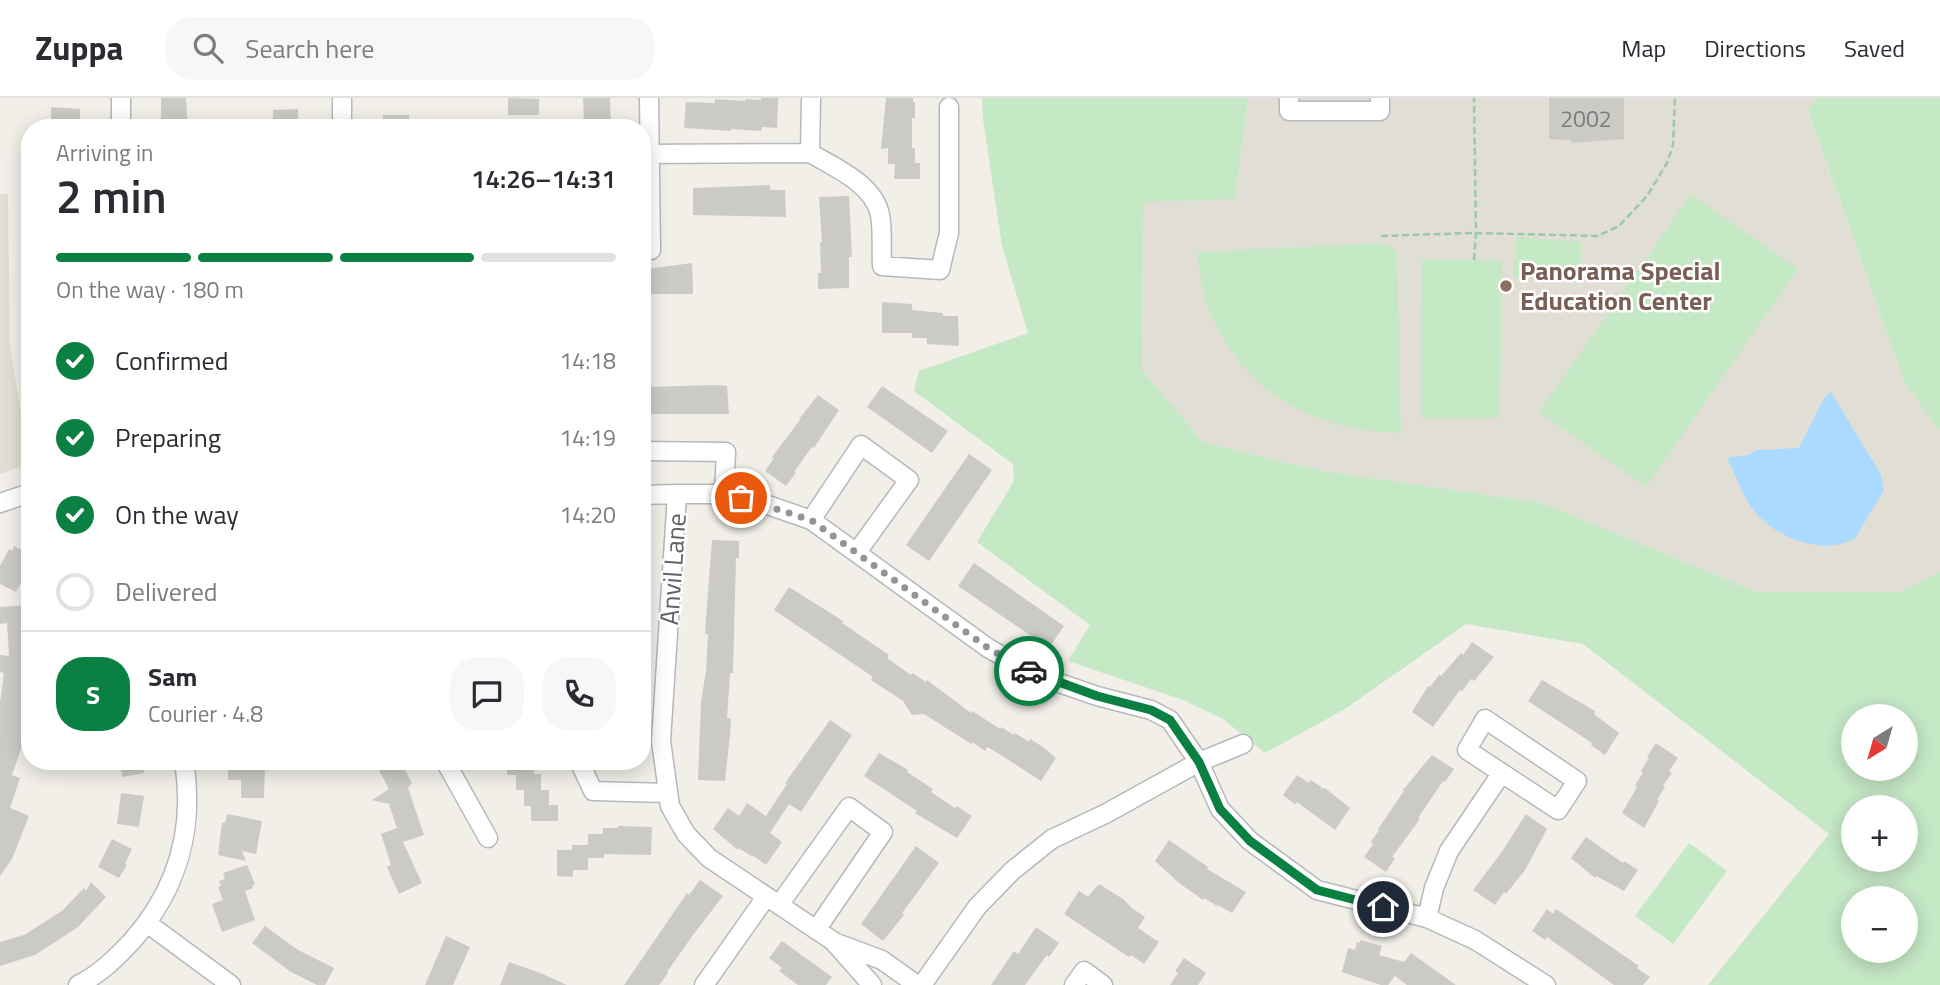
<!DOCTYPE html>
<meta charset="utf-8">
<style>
:root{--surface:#fff;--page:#f7f7f7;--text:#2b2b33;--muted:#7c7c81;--line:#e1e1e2;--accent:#0b8043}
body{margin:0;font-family:"Titillium Web",sans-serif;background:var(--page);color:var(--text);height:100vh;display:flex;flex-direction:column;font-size:26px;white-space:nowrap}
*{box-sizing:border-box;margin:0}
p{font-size:23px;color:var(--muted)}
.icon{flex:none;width:38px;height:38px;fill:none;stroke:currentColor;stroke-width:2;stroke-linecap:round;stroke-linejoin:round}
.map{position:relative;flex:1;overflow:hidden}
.panel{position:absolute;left:21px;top:21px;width:630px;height:651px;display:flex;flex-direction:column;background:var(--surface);border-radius:28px;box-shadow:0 4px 18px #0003}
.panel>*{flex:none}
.needle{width:46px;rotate:217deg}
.fabs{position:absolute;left:1841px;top:606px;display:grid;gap:14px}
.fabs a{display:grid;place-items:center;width:77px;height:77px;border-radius:50%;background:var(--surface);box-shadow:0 4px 18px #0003;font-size:35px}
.pin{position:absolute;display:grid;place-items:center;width:60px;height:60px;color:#fff;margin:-30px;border:4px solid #fff;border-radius:50%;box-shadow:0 2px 7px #0007}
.courier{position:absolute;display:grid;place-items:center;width:70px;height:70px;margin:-35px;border:5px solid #0b8043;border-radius:50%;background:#fff;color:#222;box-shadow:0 2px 9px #0007}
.head em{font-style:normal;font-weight:600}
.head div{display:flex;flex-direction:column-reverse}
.head{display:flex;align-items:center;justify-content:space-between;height:119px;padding:0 35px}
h1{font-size:46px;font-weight:600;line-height:52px}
.bar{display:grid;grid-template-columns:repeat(4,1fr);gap:10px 7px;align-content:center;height:84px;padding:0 35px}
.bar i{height:9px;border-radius:5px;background:var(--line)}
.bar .current{background:var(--accent)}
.bar p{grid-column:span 4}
.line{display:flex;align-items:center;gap:18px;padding:0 35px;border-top:2px solid var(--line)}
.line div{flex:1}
.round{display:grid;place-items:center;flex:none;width:74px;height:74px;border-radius:28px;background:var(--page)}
ol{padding:0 35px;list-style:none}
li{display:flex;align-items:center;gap:21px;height:77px}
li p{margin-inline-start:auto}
li .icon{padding:7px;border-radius:50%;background:var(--accent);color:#fff;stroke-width:4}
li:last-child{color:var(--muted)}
li i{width:38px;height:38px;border:4px solid var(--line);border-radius:50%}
header{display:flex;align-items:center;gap:42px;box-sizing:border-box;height:98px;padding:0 35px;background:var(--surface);border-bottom:2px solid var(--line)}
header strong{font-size:33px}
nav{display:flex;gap:38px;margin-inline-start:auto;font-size:24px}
.search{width:490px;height:63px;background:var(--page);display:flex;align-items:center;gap:18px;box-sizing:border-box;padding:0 24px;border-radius:28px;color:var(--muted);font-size:26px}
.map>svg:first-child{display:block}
.education{fill:#e1ded6}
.green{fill:#c5e8c5;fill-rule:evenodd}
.water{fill:#aadaff}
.building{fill:#cccac5}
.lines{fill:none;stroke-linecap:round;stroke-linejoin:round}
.minor-casing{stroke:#b5b8bc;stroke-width:21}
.path{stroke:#9cc7a9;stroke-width:2.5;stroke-dasharray:7 3.5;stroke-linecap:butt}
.minor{stroke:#fff;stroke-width:18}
.done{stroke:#929495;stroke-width:7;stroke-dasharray:0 12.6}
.route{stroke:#0b8043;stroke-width:9}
.education-dot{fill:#8d6e63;stroke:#fff;stroke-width:2.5}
.labels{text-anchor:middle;stroke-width:5;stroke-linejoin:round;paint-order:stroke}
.number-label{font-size:23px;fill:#7a7d7f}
.education-label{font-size:26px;font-weight:bold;fill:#785e54;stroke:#fff;text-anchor:start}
.street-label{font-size:26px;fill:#5f6368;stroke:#fff}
</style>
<header>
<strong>Zuppa</strong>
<div class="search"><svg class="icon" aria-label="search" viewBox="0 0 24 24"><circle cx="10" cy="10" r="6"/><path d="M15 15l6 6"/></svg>Search here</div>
<nav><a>Map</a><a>Directions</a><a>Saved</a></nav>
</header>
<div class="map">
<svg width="1940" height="887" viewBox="0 0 1940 887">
<rect width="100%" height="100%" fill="#f1efe8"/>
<path class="education" d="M1248,0H1816L1808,14L1905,286L1940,333V474L1891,499L1757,494L1542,405L1317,372L1203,344L1142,272L1143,103L1235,101Z
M0,96H8L10,248L29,366L0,376Z"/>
<path class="green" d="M982,0H1248L1235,101L1143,104L1142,272L1203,344L1317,372L1542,405L1757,494H1900L1940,474V887H1708L1829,736L1583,546L1466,526L1345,611L1265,655L1223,621L1183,602L1068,563L1090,527L977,444L1014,383L1013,366L914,293L919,273L1028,235L1002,148L983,21ZM1853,618H1906V670H1853ZM1853,709H1906V761H1853ZM1853,800H1906V852H1853Z
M1816,0H1940V333L1905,286L1808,13Z
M1691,96L1798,171L1646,389L1539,314Z
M1516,139L1582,144L1579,184L1513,179Z
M1385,145L1397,154L1401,335C1323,333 1255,303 1218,231C1215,224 1209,215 1207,207C1201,190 1200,171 1197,154Z
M1422,161L1502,162L1500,320H1421Z
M1689,745L1727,773L1673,846L1635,818Z"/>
<path class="water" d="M1831,294L1881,377L1884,392L1855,440C1822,459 1773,439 1752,410C1742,395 1735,376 1727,360L1749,357L1756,352L1799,350L1824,300Z"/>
<path class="building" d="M161,0H186L188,30H161Z
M508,0L539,1V17H508Z
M583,0H610L611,30H584Z
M761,0H778L777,30L762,29L761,33L731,31V33L684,30L686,4L715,5V1L745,3V1L761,2Z
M886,0H913V4H915V20H912V50H915V65H920V81H894L895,66H888V50L881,51Z
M1549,0H1624V41L1571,45V42L1549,41Z
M51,9L80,11V29L51,30Z
M298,11V30H273V12Z
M383,17H409V30H383Z
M770,87V92H785L786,119L693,117V90Z
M849,98L852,159H849V190L818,191V175H821L820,144H822L819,99Z
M692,165L693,196H642V176L646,175V171Z
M882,204L912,206V212L943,215V218H958L959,248L927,246V240H912V235H882Z
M718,287L727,288L729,316H642V289Z
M882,288L948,333L932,355L867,309Z
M818,297L839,312L814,350L812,349L794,374L796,375L786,388L765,373L774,360L772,359L800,322L799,321Z
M969,356L992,372L929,463L906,447Z
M712,442L739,443V460H736L733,575H730L727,620L731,621L730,637L725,683L698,682L701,604L706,573L708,536H705L706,520Z
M14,448L30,457V476L26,474L16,494L0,486V468L9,451L12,453Z
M974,465L1064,528L1049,550L958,488Z
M789,489L843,523L842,525L889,557L887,560L911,577L913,575L926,584L927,582L971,615L972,613L1000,631L1001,629L1014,637L1015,635L1029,644L1030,641L1043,649L1056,660L1041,683L1001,657L987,649L985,653L972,644L971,646L924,616L912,617L903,603L871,582L873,579L774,512Z
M29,507L30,650L22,648L12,677L20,680L10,710L29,718L12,761L0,778V605L4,575L0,574V557L9,558L7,525L0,526V509Z
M1472,544L1494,559L1474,583L1471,581L1462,593L1460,592L1433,629L1412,614L1428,588L1430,589L1439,577L1441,578L1461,555L1463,557Z
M1542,582L1595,613L1594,616L1619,635L1605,657L1591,647L1592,645L1528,603Z
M830,622L852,637L801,714L789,706L770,735L782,744L766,767L752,757L751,758L739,750L738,752L713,731L728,710L739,718L747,705L766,718L787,686L785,685Z
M1656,645L1678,660L1669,673L1672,675L1663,687L1665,689L1657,702L1659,703L1644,730L1622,715L1637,689L1635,687L1643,675L1641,673L1649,660L1647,659Z
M879,655L908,672L907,674L933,691L931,694L955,710L957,708L972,718L957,740L915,715L917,713L864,678Z
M1432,657L1454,671L1445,684L1443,683L1418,720L1420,721L1392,759L1395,760L1386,774L1364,759L1373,746L1371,744L1379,732L1378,731L1404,693L1403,692Z
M120,663H142L144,675L122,679Z
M374,663H400L412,685L408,690L424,737L403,744L422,785L399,796L387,769L391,767L381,736L397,730L389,706L372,702L389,691Z
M507,663H534V676H541V692H549V707H558V723H531V708H524V692H516V677H507Z
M228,667H265L264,700H241V682H228Z
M1297,677L1309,685L1311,682L1324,691L1325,690L1350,710L1335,732L1297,704L1296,707L1283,697Z
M121,695L144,698L139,729L117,726Z
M227,716L262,723L256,756L242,753L246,763L218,757L222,725H225Z
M1526,716L1547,731L1525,772L1506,796L1504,794L1495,807L1473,792L1501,755Z
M618,728L652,729L651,757L604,756V760H588V772H573V779L557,778V752H572V747H588V736H603V730H618Z
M1586,739L1623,765L1624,763L1638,772L1624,793L1596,778L1595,780L1571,760Z
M112,741L132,751L125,766L127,767L119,780L98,769Z
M1169,742L1208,769L1207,771L1246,794L1232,815L1218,807L1217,808L1204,800L1203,802L1179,785L1155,763Z
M916,748L939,765L902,815L904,817L883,843L861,826Z
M247,767L255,786L252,788L253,790L245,793L255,822L222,834L212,806L223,802L218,789L221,788L219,783L225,781L223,775Z
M700,782L723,798L693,837L667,874L668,875L659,887H624L687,795L689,797Z
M91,784L106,799L78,829L35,857L0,868V844L24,837L62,813L84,790L86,793Z
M1099,786L1123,801L1132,810L1145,819L1138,830L1159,844L1144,866L1131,857L1129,859L1064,816L1079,793L1088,799Z
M1547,811L1553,816L1556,811L1639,868L1637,870L1650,879L1643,887H1614L1547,839L1545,842L1532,833Z
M265,828L298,852L334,870L325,887H317L291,874L252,845Z
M1036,829L1059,845L1049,859L1047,857L1025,887H991L1014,853L1018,856Z
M446,838L470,849L453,887H425Z
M1360,842L1382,848L1379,857L1404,864L1411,855L1456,887H1407L1395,878L1388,887H1381L1342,874L1348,850L1355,852L1357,844L1360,845Z
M782,843L832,879L826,887H798L779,873L782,870L769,860Z
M1184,860L1206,875L1198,887H1170L1178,875L1175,873Z
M509,864L540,875L567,887H500Z"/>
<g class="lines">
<g class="minor-casing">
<path id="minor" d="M121,0V30
M342,0V30
M649,0L651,152
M811,0L810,55C834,69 874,86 880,117C883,133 881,151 882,168L940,172L949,135V9
M1289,0V13H1380V0
M642,56L810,55
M642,353L726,354L724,396
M642,397L677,396
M0,405L30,395
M811,422L861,347L909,382L857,454
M1485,621L1577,683L1558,712L1467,652Z
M445,663L488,740
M579,663L593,693L667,695
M779,807L849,709L883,734L816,832
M1427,820L1434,790L1449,753L1501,676
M147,825L231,887
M834,844L882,862L917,887
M78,887C100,876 115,861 132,843C177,792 195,731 184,663
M704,887L766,799
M872,887L833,843L709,760L686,736L670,708L661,643L677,396H724L759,404L811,422L988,550L1036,577L1097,598L1151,612L1170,622L1199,664L1220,711L1250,743L1317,792L1427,820L1475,842L1546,887
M922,887L977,809L1012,773L1052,741L1105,716L1199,664L1243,646
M1074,887L1084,873L1103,887"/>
</g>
<path class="path" d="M1381,138L1471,135L1597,138L1619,128L1647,98L1667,65L1673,47L1675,0
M1474,162L1476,135L1474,0"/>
<use href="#minor" class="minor"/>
</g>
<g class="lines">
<path class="done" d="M741,400L811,422L988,550L1029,573"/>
<path class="route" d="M1029,573L1097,598L1151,612L1170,622L1199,664L1220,711L1250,743L1317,792L1383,809"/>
</g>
<circle class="education-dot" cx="1506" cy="188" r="7"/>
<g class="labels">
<g class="number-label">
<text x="1586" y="29">2002</text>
</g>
<g class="education-label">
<text x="1520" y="182">Panorama Special<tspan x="1520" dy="30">Education Center</tspan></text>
</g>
<g class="street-label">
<text transform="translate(673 471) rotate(-86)" y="9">Anvil Lane</text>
</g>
</g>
</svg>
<div class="fabs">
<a><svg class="needle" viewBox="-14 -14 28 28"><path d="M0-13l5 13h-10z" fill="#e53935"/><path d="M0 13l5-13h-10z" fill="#7c7c81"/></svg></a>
<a>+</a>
<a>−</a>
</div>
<div class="pin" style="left:741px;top:400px;background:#ea580c"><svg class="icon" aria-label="bag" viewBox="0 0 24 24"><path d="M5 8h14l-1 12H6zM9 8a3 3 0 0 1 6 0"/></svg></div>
<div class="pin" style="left:1383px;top:809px;background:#1f2937"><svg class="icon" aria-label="home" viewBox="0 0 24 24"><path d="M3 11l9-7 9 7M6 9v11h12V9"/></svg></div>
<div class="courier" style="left:1029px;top:573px"><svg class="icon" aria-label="car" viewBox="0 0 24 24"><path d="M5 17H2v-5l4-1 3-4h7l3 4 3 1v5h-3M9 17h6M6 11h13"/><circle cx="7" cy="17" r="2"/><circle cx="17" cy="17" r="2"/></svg></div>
<section class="panel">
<div class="head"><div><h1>2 min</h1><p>Arriving in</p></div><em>14:26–14:31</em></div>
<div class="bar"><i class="current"></i><i class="current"></i><i class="current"></i><i></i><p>On the way · 180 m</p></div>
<ol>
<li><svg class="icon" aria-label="check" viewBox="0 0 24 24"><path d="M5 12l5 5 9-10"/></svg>Confirmed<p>14:18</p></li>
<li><svg class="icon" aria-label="check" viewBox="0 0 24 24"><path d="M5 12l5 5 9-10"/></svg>Preparing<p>14:19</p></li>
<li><svg class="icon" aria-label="check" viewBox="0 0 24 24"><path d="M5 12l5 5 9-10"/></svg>On the way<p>14:20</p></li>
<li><i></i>Delivered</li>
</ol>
<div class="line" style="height:126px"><b class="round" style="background:var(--accent);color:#fff">S</b><div><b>Sam</b><p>Courier · 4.8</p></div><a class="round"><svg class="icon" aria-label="chat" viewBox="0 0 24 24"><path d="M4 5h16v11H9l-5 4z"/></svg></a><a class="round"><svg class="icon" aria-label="phone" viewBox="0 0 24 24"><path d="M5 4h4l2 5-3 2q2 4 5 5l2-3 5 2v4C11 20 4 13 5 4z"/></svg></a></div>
</section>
</div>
